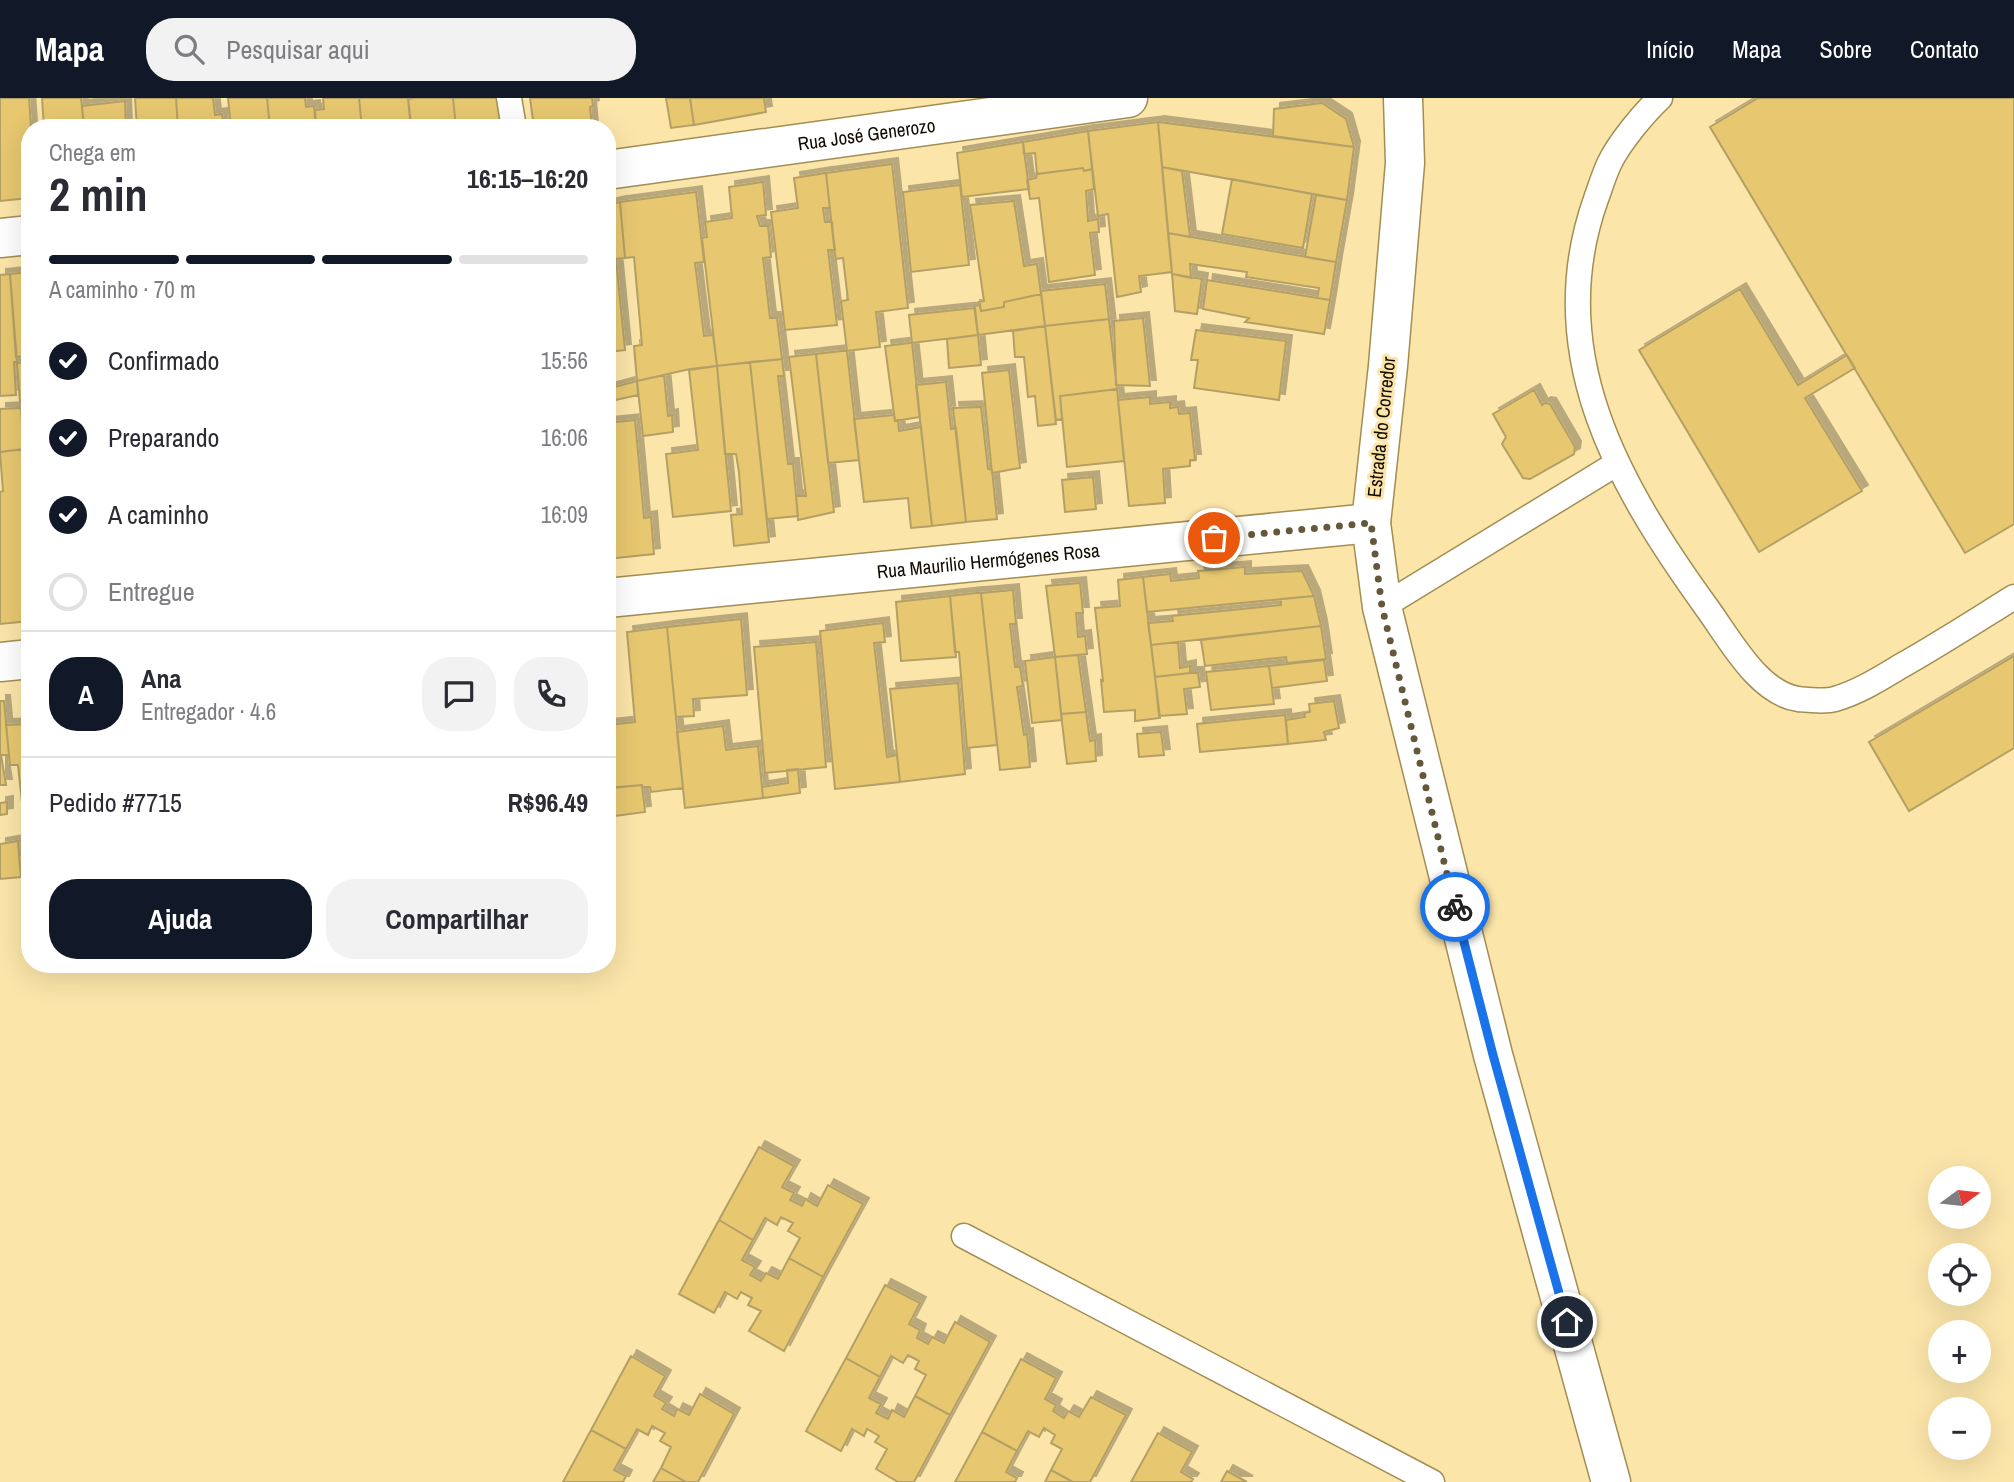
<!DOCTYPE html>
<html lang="pt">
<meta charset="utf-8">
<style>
:root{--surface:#fff;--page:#f2f2f3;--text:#2b2b33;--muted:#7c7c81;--line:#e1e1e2;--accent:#111827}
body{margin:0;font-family:"Archivo Narrow",sans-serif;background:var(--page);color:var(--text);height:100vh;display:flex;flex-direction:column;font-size:26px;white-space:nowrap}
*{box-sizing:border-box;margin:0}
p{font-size:23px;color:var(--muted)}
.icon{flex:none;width:38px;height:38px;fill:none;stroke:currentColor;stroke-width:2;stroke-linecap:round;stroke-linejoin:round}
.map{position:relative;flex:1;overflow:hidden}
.side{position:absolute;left:21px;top:21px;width:595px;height:854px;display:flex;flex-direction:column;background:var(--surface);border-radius:28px;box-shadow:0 7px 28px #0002}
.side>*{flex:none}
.needle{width:46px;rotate:75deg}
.controls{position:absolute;left:1928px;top:1068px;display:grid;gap:14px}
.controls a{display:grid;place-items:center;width:63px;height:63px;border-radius:50%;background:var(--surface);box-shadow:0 7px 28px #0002;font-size:35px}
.pin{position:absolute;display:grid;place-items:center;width:60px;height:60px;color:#fff;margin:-30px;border:4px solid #fff;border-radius:50%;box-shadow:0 2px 7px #0007}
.courier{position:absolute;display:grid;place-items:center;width:70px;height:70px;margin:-35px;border:5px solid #1a73e8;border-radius:50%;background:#fff;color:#222;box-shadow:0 2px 9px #0007}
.head em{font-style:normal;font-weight:700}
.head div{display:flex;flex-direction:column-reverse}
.head{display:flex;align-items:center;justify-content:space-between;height:119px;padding:0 28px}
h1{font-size:46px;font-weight:700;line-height:52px}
.bar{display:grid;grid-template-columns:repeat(4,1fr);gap:10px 7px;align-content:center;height:84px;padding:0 28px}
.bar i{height:9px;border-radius:5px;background:var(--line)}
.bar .selected{background:var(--accent)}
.bar p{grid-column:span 4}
.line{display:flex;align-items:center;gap:18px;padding:0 28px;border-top:2px solid var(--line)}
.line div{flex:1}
.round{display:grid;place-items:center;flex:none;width:74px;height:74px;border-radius:28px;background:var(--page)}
ol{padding:0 28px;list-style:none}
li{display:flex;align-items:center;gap:21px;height:77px}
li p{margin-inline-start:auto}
li .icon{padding:7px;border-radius:50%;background:var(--accent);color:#fff;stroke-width:4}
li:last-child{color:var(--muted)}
li i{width:38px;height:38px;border:4px solid var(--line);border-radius:50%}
.button{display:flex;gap:14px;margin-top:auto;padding:14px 28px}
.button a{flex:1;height:80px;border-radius:28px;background:var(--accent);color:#fff;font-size:28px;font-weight:700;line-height:80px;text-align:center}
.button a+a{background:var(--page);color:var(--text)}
header{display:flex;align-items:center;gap:42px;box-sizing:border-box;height:98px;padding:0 35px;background:var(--accent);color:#fff}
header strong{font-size:33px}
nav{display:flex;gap:38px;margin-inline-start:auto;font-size:24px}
.search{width:490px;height:63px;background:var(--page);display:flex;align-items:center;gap:18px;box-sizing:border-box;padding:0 24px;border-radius:28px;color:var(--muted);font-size:26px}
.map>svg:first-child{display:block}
.building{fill:#e7c870;stroke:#b4a066;stroke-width:2;filter:url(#shadow)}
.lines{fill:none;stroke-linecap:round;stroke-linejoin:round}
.lane-casing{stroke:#a28e54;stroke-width:27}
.street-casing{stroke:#a28e54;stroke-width:41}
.secondary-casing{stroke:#a28e54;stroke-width:41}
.lane{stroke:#fff;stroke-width:24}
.street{stroke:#fff;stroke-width:38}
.secondary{stroke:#fff;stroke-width:38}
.done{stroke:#64573b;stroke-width:7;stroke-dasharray:0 12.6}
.route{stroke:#1a73e8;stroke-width:9}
.labels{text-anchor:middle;stroke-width:6;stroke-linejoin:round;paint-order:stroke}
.street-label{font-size:19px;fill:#130b00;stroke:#fbe5a9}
</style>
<header>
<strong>Mapa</strong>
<div class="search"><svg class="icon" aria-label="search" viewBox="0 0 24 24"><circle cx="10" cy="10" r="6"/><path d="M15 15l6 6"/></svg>Pesquisar aqui</div>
<nav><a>Início</a><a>Mapa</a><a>Sobre</a><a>Contato</a></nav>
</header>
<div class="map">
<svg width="2014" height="1384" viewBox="0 0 2014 1384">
<defs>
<filter id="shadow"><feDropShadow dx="6" dy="-6" stdDeviation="0" flood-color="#0004"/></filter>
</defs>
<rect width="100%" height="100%" fill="#fbe5a9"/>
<path class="building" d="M0,0H29L31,30L30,100L0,103Z
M42,0H81L84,30H44Z
M135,0H176L178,30H137Z
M176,0H213L215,17L222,16L224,30H178Z
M228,0H267L270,30H231Z
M267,0H305L306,9L314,8L316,30H270Z
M323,0H359L362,30H316L315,12L324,11Z
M359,0H408L411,26L362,30Z
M415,0H453L456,30H411L408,1Z
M453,0H497L501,30H456Z
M530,0H592L593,8L590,9L592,30H534Z
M666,0H690L694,27L671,30Z
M690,0H764L766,14L694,27Z
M1758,0H2014V426L1965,455L1710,29Z
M125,3L126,30H84L82,8Z
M1322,5L1346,21L1354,49L1273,38L1274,11Z
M1158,24L1354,49L1347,102L1162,69Z
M1158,24L1172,174L1139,178L1141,194L1117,199L1108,116L1098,118L1088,33Z
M1088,33L1092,71L1084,73L1083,70L1037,76L1035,55L1024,56L1023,44Z
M1023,44L1029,91L962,99L957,55Z
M892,66L908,210L876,214L880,249L847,253L841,203L848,202L843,160L836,161L835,157L826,75Z
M1162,69L1182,73L1190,139L1168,135Z
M1083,70L1084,73L1092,71L1094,91L1086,93L1088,123L1098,121L1099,134L1090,135L1095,177L1049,184L1039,100L1030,101L1027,82L1036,80L1037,76Z
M826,75L830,110H823L825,124H832L833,136L835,152H828L837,227L785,232L771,114L798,110L794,80Z
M1232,81L1312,96L1303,150L1222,136Z
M763,84L766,117L757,118L760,128H768L771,159L763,160L770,220H777L782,261L717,268L702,140L707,139L705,124L732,120L729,89Z
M960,87L969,167L911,174L903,94Z
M696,94L704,164L695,165L704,238L713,237L717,268L690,271L637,283L634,248L642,247L634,159L625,160L620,104Z
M1316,97L1347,102L1336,164L1305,159Z
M1014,103L1024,168L1037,166L1041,196L1004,204V209L981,213L979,204L984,203L970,107Z
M620,104L625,160L616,161L625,252L607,254V107Z
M1168,135L1336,164L1330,202L1317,200L1319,190L1246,179L1247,174L1190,166L1191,180L1172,176Z
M30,174V303L20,304L17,265L26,264L25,258L16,259L10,176Z
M10,176L17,264H14L16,297L0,298V177Z
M1172,176L1202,181L1197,216L1175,213Z
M1207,182L1330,202L1324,236L1245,224L1249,220L1203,211Z
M1105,186L1109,221L1045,228L1041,193Z
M1740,191L1798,287L1847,257L1855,270L1805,300L1862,393L1759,454L1639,252Z
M1041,196L1045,228L978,237L974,208L980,207L981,213L1004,209V204Z
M975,210L978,237L912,245L909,217Z
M1143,220L1150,288L1116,287L1114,223Z
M1109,221L1117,291L1060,298L1062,321L1056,322L1045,228Z
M1045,228L1056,326L1038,328L1035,298L1028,299L1024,259H1015L1013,233Z
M1196,232L1286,243L1279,302L1194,290L1198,262H1191Z
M978,237L981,267L949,270L947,241Z
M910,245H912L920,319L895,323L885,248Z
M842,253H847L859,362L828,365L816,256Z
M816,256L834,414L798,422L796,398H806L789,259Z
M782,261L784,278H778L788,366H793L798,418L767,421L750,264Z
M750,264L769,444L734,448L731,417L742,416L739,374L736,356H725L717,268Z
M717,268L731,413L673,419L666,356L698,352L689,272Z
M1009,272L1020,370L992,375L982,275Z
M664,277L668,318L672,317L673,334L643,338L637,283Z
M637,283L638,297L607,304V291Z
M946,284L951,331L956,330L966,424L932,428L916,287Z
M1117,291L1124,363L1067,369L1060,298Z
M1534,292L1542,307L1545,305L1550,306L1575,349L1574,356L1530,381L1523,380L1502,346L1506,339L1493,316Z
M1150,299V306L1170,304V310L1178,309L1179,316L1190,315L1195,362H1190V368L1163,371L1165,405L1129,408L1118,302Z
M981,309L988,371L992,372L997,421L966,424L953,310Z
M21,310L24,351L0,354V311Z
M894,317L895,323L898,322L899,333L921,329L932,428L911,430L908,400L864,404L854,321Z
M635,322L644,420L651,419L654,456L607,461V325Z
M22,325H30V351H24Z
M24,351L30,408V523L0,526V394L3,393L0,354Z
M24,351H30V375L27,376Z
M1093,379L1096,411L1065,414L1062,382Z
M1245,469V476L1302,473L1314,498L1147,514L1143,479L1170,476L1171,483L1199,480L1198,473Z
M1143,479L1160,620L1135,623V612L1104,614L1101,582L1103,583L1095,510L1120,508L1118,482Z
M1080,485L1083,515H1076L1078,539L1085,538L1087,556L1055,559L1046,488Z
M1013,492L1016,526H1010L1015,569H1020L1023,588L1017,589L1024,637L1027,636L1030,669L1000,672L981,495Z
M976,495H981L997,647L967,650L959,554H955L950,498Z
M950,498L956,559L901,563L896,504Z
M1314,498L1321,528L1151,547L1148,525L1173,523L1172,518L1281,507V501Z
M741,521L747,597L693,601L694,618L676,619L667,529Z
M883,525L885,544L874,545L887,659L897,657L900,684L835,691L820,533Z
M1321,528L1326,561L1287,565L1286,559L1205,568L1201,542Z
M667,529L683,690L651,694L650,689H642V687L613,690L607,627L635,624L627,534Z
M816,544L826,669L765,675L754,549Z
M1178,544L1180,570L1190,568V575L1155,579L1151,547Z
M1078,557L1086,614L1061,616L1055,559Z
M2014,558V650L1909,713L1869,644Z
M1055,559L1062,622L1032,625L1025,563Z
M1324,562L1327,583L1272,590L1269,568Z
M1269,568L1274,606L1211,612L1206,574Z
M1190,575H1198L1200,589L1184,591L1187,616L1159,618L1155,579Z
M958,585L965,676L900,684L890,591Z
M0,603H4L9,657H1L6,687H0Z
M1334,603L1339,630L1324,634L1326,642L1288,646L1286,622L1305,619L1304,615L1310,614L1309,606Z
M1086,614L1090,643L1095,642L1096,663L1067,666L1061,616Z
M1285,617L1288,646L1200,654L1197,626Z
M30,626V713L23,714L18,667H10L6,627Z
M723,628L726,652L758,648L763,700L685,710L677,634Z
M1161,634L1164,657L1139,659L1137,636Z
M798,671L800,695L763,700L762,689L788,685L787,672Z
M642,687L645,714L607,719V690Z
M7,704V716L0,717V705Z
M18,743L21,779L0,781V746Z
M30,755V778L21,779L19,757Z
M759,1049L794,1068L782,1089L794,1095L790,1102L802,1108L805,1101L817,1108L828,1087L863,1106L823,1179L789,1160L800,1140L788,1133L793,1125L781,1119L777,1127L765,1120L753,1142L719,1122Z
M719,1122L753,1142L742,1162L755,1169L750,1177L761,1183L766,1175L778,1181L789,1160L823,1179L784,1253L749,1233L761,1213L748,1207L752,1200L741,1194L737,1201L725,1194L714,1215L679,1196Z
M885,1187L920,1205L909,1226L920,1232L917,1240L928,1246L932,1239L944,1245L955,1224L990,1244L950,1317L915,1298L926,1277L915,1271L919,1263L908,1257L903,1265L891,1258L880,1279L846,1260Z
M631,1258L665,1278L654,1298L666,1305L662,1311L674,1318L677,1311L689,1317L700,1296L734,1316L698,1384H686L661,1370L671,1349L660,1343L665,1335L652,1328L648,1337L637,1331L626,1351L591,1332Z
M846,1260L880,1279L869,1300L881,1306L876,1315L888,1321L892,1312L904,1319L915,1298L950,1317L914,1384H898L876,1371L887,1351L875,1344L879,1338L867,1331L864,1338L852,1331L841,1353L806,1333Z
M1021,1261L1056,1280L1045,1301L1056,1307L1053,1313L1064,1320L1068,1313L1079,1319L1091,1299L1126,1317L1090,1384H1073L1051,1372L1062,1351L1051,1345L1055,1337L1044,1330L1039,1339L1028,1333L1017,1353L982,1334Z
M591,1332L626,1351L614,1372L626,1378L623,1384H563Z
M982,1334L1017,1353L1006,1374L1017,1380L1015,1384H955Z
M1158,1335L1192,1354L1181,1374L1193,1381L1191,1384H1131Z
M661,1370L686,1384H653Z
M1051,1372L1073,1384H1045Z
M1227,1373L1247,1384H1221Z"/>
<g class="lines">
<g class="lane-casing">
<path id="lane" d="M509,0L514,30
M1660,0C1643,16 1619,45 1609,66C1604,77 1600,90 1596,101C1541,255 1619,388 1707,510C1729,540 1758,595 1798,601C1809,602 1825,604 1835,601C1859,594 1881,580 1901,568C1940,546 1977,522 2014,499
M1382,509L1616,366
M964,1138L1432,1384"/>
</g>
<g class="street-casing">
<g id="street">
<path id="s1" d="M607,72L1128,0"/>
<path d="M0,140L30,137"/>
<path id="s2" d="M607,500L1371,425"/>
<path d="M0,564L30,561"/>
</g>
</g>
<g class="secondary-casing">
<path id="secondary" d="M1403,0L1405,65L1388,268L1371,425L1382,509L1493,957L1611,1384"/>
</g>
<use href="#lane" class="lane"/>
<use href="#street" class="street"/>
<use href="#secondary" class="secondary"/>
</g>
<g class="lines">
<path class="done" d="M1214,440L1371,425L1382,509L1455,809"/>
<path class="route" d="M1455,809L1493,957L1567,1224"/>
</g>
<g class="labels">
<g class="street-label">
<text dy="7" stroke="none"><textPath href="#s1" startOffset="262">Rua José Generozo</textPath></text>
<text transform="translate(1381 329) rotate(-84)" y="7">Estrada do Corredor</text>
<text dy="7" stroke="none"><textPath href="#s2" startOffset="383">Rua Maurilio Hermógenes Rosa</textPath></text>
</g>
</g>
</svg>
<div class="controls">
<a><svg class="needle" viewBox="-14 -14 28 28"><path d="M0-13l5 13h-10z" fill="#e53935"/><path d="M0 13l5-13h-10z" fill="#7c7c81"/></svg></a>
<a><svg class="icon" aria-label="locate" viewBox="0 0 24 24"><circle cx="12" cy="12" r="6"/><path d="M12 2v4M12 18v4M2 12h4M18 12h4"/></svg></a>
<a>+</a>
<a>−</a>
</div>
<div class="pin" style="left:1214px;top:440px;background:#ea580c"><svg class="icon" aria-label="bag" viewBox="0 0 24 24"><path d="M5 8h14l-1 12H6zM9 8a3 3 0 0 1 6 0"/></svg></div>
<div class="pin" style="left:1567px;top:1224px;background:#1f2937"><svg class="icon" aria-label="home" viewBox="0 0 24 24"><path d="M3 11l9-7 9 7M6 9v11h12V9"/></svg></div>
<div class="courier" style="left:1455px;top:809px"><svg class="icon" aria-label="bike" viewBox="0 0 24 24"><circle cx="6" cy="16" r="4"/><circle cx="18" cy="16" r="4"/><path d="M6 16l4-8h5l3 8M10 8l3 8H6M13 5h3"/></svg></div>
<section class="side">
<div class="head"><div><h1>2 min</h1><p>Chega em</p></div><em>16:15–16:20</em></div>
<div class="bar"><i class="selected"></i><i class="selected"></i><i class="selected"></i><i></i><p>A caminho · 70 m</p></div>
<ol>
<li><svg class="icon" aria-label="check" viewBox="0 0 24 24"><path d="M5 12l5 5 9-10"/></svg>Confirmado<p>15:56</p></li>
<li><svg class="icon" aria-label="check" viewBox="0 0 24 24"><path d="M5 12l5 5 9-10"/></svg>Preparando<p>16:06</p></li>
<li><svg class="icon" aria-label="check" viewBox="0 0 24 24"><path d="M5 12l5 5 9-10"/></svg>A caminho<p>16:09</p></li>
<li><i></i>Entregue</li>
</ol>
<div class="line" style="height:126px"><b class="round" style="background:var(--accent);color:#fff">A</b><div><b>Ana</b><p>Entregador · 4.6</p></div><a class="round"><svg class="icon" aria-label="chat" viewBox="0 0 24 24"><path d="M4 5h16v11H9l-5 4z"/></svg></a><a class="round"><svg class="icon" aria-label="phone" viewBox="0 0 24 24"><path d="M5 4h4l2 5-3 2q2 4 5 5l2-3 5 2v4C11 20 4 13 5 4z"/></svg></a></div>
<div class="line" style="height:91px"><div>Pedido #7715</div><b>R$96.49</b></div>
<div class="button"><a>Ajuda</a><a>Compartilhar</a></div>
</section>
</div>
